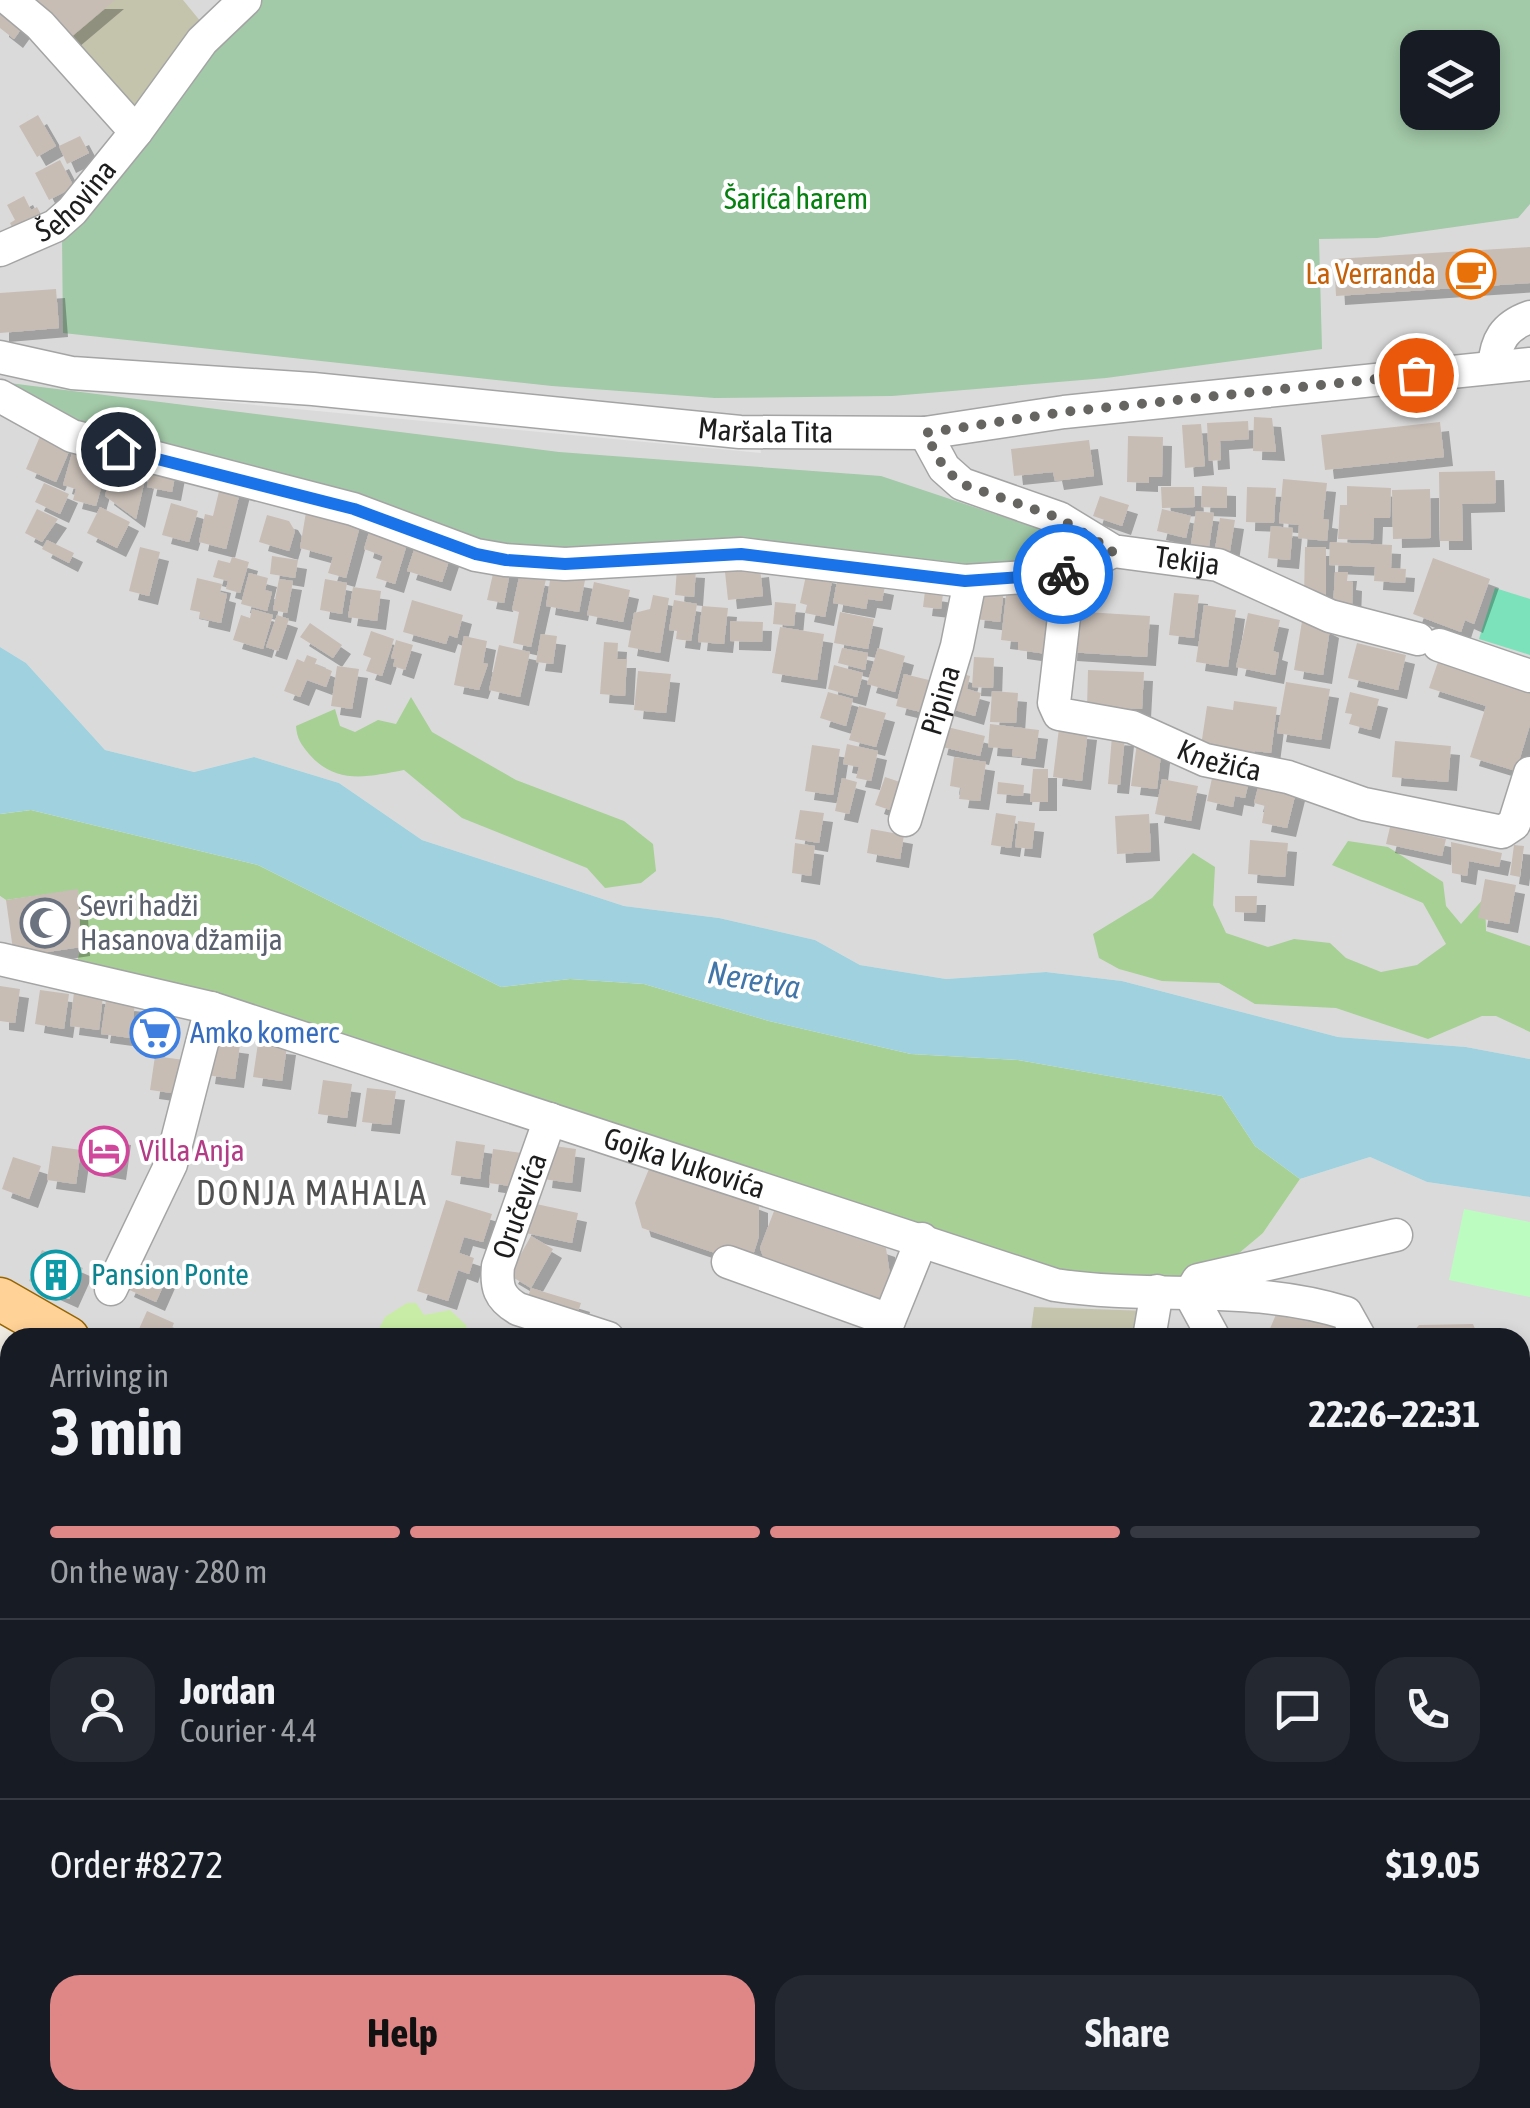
<!DOCTYPE html>
<meta charset="utf-8">
<style>
:root{--surface:#171b24;--page:#242831;--text:#f1f3f6;--muted:#9ea1a6;--line:#363941;--accent:#df8687}
body{margin:0;font-family:"Asap Condensed",sans-serif;background:var(--page);color:var(--text);height:100vh;display:flex;flex-direction:column;font-size:38px;white-space:nowrap}
*{box-sizing:border-box;margin:0}
p{font-size:32px;color:var(--muted)}
.icon{flex:none;width:55px;height:55px;fill:none;stroke:currentColor;stroke-width:2;stroke-linecap:round;stroke-linejoin:round}
.map{position:relative;flex:1;overflow:hidden}
.sheet{position:absolute;left:0px;top:1328px;width:1530px;height:782px;display:flex;flex-direction:column;background:var(--surface);border-radius:30px 30px 0 0;box-shadow:0 5px 15px #0003}
.sheet>*{flex:none}
.tools{position:absolute;left:1400px;top:30px;display:grid;gap:20px}
.tools a{display:grid;place-items:center;width:100px;height:100px;border-radius:20px;background:var(--surface);box-shadow:0 5px 15px #0003;font-size:50px}
.pin{position:absolute;display:grid;place-items:center;width:85px;height:85px;color:#fff;margin:-42px;border:5px solid #fff;border-radius:50%;box-shadow:0 2px 10px #0007}
.courier{position:absolute;display:grid;place-items:center;width:100px;height:100px;margin:-50px;border:8px solid #1a73e8;border-radius:50%;background:#fff;color:#222;box-shadow:0 2px 12px #0007}
.overview em{font-style:normal;font-weight:700}
.overview div{display:flex;flex-direction:column-reverse}
.overview{display:flex;align-items:center;justify-content:space-between;height:170px;padding:0 50px}
h1{font-size:65px;font-weight:700;line-height:75px}
.bar{display:grid;grid-template-columns:repeat(4,1fr);gap:15px 10px;align-content:center;height:120px;padding:0 50px}
.bar i{height:12px;border-radius:8px;background:var(--line)}
.bar .current{background:var(--accent)}
.bar p{grid-column:span 4}
.line{display:flex;align-items:center;gap:25px;padding:0 50px;border-top:2px solid var(--line)}
.line div{flex:1}
.round{display:grid;place-items:center;flex:none;width:105px;height:105px;border-radius:30px;background:var(--page)}
.primary-button{display:flex;gap:20px;margin-top:auto;padding:20px 50px}
.primary-button a{flex:1;height:115px;border-radius:30px;background:var(--accent);color:#111;font-size:40px;font-weight:700;line-height:115px;text-align:center}
.primary-button a+a{background:var(--page);color:var(--text)}
.map>svg:first-child{display:block}
.residential{fill:#dbdada;fill-rule:evenodd}
.construction{fill:#c4c4ad}
.grass{fill:#c8eca5}
.forest{fill:#a6d094}
.cemetery{fill:#a2c9a8;fill-rule:evenodd}
.park{fill:#bcfcc1}
.pitch{fill:#7be2bb}
.parking{fill:#e5e5e5}
.water{fill:#a0d1df}
.building{fill:#c7bdb5;filter:url(#shadow)}
.lines{fill:none;stroke-linecap:round;stroke-linejoin:round}
.minor-casing{stroke:#a4a4a4;stroke-width:35}
.major-casing{stroke:#966400;stroke-width:45}
.minor{stroke:#fff;stroke-width:32}
.major{stroke:#ffd297;stroke-width:42}
.done{stroke:#666562;stroke-width:10;stroke-dasharray:0 18}
.route{stroke:#1a73e8;stroke-width:12}
.labels{text-anchor:middle;stroke-width:8;stroke-linejoin:round;paint-order:stroke}
.street-label{font-size:30px;fill:#1d1d1d;stroke:#fff}
.park-label{font-size:30px;fill:#068010;stroke:#fff}
.food-label{font-size:30px;fill:#c56008;stroke:#fff;text-anchor:end}
.worship-label{font-size:30px;fill:#5b616d;stroke:#fff;text-anchor:start}
.shop-label{font-size:30px;fill:#366cbe;stroke:#fff;text-anchor:start}
.hotel-label{font-size:30px;fill:#b23c85;stroke:#fff;text-anchor:start}
.culture-label{font-size:30px;fill:#0d838f;stroke:#fff;text-anchor:start}
.water-label{font-size:32px;font-style:italic;fill:#4276a9;stroke:#fff}
.quarter-label{font-size:35px;letter-spacing:2.5px;fill:#505050;stroke:#fff}
</style>
<div class="map">
<svg width="1530" height="2108" viewBox="0 0 1530 2108">
<defs>
<filter id="shadow"><feDropShadow dx="9" dy="9" stdDeviation="0" flood-color="#0004"/></filter>
</defs>
<rect width="100%" height="100%" fill="#efebe2"/>
<path class="residential" d="M0,0H1530V1059L1466,1047L1338,1037L1122,981L1046,972L946,979L860,965L815,940L719,918L624,906L422,840L339,783L254,757L194,772L105,750L26,663L0,647ZM1418,48H1482V112H1418Z
M78,889L81,947L74,973L1229,1257L1263,1233L1300,1179L1370,1157L1427,1182L1530,1197V1576L1520,1577V1338L91,1337L0,1290V896L6,900Z"/>
<path class="construction" d="M23,0H183L206,28L133,117Z
M1034,1307L1148,1311L1142,1337L1030,1338Z"/>
<path class="grass" d="M407,1303H416L424,1315L450,1310L467,1326L461,1337H375L385,1317Z
M0,1365L10,1371V1879L0,1894Z
M1530,2038V2108H1388L1387,2100H1520V2039Z
M523,2100H725V2108H538Z
M1051,2100H1271L1273,2108H1051Z"/>
<path class="forest" d="M411,697L432,732L516,780L624,821L653,844L656,871L641,883L605,888L587,868L462,818L404,770C367,777 336,785 309,754C301,744 297,739 296,726L335,709L340,726L355,732L378,720L396,724Z
M31,810L258,865L501,987L570,979L644,984L769,1021L911,1054L1018,1060L1222,1096L1255,1146L1300,1179L1263,1233L1190,1294H1112L74,973L81,947L78,890L6,900L0,896V814Z
M1348,841L1388,847L1443,882L1446,906L1461,924L1485,897L1486,931L1530,946V1032L1496,1016H1482L1428,1039L1336,1008L1255,1004L1219,983L1162,981L1119,969L1099,958L1093,934L1152,898L1193,853L1215,867L1213,905L1226,933L1268,947L1294,939L1330,943L1346,958L1381,972L1417,965L1446,944L1423,903L1332,865Z"/>
<path class="cemetery" d="M249,0H1530V204L1518,218L1377,238L1319,239L1322,349L1106,378L892,396L715,398L552,386L63,333L62,234ZM1418,48H1482V112H1418Z
M9,383L559,452L881,476L1064,537L1053,565L965,575L537,557L100,435Z"/>
<path class="park" d="M1464,1209L1530,1222V1297L1449,1280Z"/>
<path class="pitch" d="M1495,588L1530,599V655L1479,639Z"/>
<path class="parking" d="M66,375L759,439L761,453L65,387Z"/>
<path class="water" d="M0,647L26,663L105,750L194,772L254,757L339,783L422,840L624,906L719,918L815,940L860,965L946,979L1046,972L1122,981L1338,1037L1466,1047L1530,1059V1197L1427,1182L1370,1157L1300,1179L1255,1146L1222,1096L1018,1060L911,1054L769,1021L644,984L570,979L501,987L258,865L31,810L0,814Z"/>
<path class="building" d="M0,0L27,21L14,39L0,28Z
M37,0H115L70,38Z
M38,115L56,146L37,157L19,126Z
M80,136L89,153L67,164L59,146Z
M60,160L74,187L49,200L35,173Z
M24,196L31,210L37,207L44,220L16,235L10,223L15,220L7,205Z
M1530,247V283L1336,296L1334,259Z
M56,289L59,328L0,333V293Z
M1254,417L1272,418L1276,452L1253,451Z
M1248,421L1249,439L1220,441L1221,460L1209,461L1207,423Z
M1440,422L1444,457L1325,470L1321,435Z
M1201,424L1205,466L1185,468L1182,425Z
M41,434L71,447L56,482L26,469Z
M1128,436L1163,437L1162,477H1149V483L1127,482Z
M1089,440L1094,476L1055,481L1053,472L1014,476L1011,449Z
M74,446L110,456L96,506L73,500L76,489L63,485Z
M115,454L139,460L136,472L146,475L136,519L105,496Z
M151,466L176,471L172,492L147,487Z
M1495,471L1496,503L1462,504L1463,541H1440L1439,472Z
M1283,479L1327,483L1323,519L1329,520L1327,541L1298,538L1299,525L1279,523Z
M44,483L69,494L60,514L35,502Z
M221,483L241,488L226,549L199,542L205,514L213,516Z
M1202,486L1227,487V508L1201,507Z
M1347,486L1391,488L1390,518H1374L1373,540L1338,539L1340,505H1347Z
M1161,487H1194L1195,507L1162,508Z
M1247,487L1276,488L1274,523L1246,522Z
M1430,489L1431,538L1393,539L1392,490Z
M1100,496L1129,505L1122,526L1093,516Z
M308,500L363,515L346,578L328,573L333,557L300,548Z
M171,503L198,511L189,542L162,535Z
M100,507L130,522L117,548L87,533Z
M37,509L58,519L42,542L25,533Z
M1162,509L1191,516L1186,538L1157,531Z
M1196,511L1214,513L1209,547L1191,544Z
M267,515L289,521L295,531L289,551L259,542Z
M1220,518L1235,520L1230,551L1215,549Z
M1271,526L1293,528L1290,560L1268,558Z
M370,529L408,541L395,584L376,578L383,556L364,549Z
M47,540L74,553L69,563L42,549Z
M1330,542L1392,545L1391,568L1406,569L1405,583L1374,581L1375,567L1329,565Z
M416,544L451,555L442,582L407,571Z
M140,547L160,552L149,596L129,591Z
M1305,547H1326V597H1304Z
M272,556L298,560L295,578L270,574Z
M232,557L249,562L240,593L226,589L228,581L213,577L218,560L230,563Z
M1433,558L1490,579L1474,624L1465,620L1461,632L1413,614Z
M495,565L511,568L504,603L487,600Z
M677,568L696,569L694,597L675,595Z
M760,568L763,596L728,600L725,572Z
M807,571L833,576L825,617L805,613L807,605L800,603Z
M1335,572H1348L1347,581L1353,582L1352,608H1333Z
M249,573L268,578L265,590L272,592L267,611L241,604Z
M520,573L546,579L531,647L513,643L519,612L512,610Z
M551,574L585,580L579,612L546,606Z
M838,576L885,586L882,601L868,599L866,609L833,603Z
M197,578L222,584L220,592L227,594L221,623L199,618L200,612L190,610Z
M279,579L293,581L287,613L273,610Z
M325,579L347,583L342,614L320,610Z
M594,582L630,590L623,622L587,615Z
M353,587L381,591L377,621L348,617Z
M978,587L1004,590L1000,622L975,619Z
M1007,587L1055,592L1047,654L1018,650V642L1001,640Z
M925,591L943,594L941,609L923,607Z
M1174,593L1199,595L1194,638L1169,635Z
M653,595L669,598L660,653L628,647L634,613L650,609Z
M412,600L463,615L457,638L449,635L446,644L403,632Z
M674,600L697,604L691,641L676,639L677,631L669,630Z
M775,602L796,604L794,626L773,624Z
M1204,605L1236,610L1228,667L1196,662Z
M702,606L728,608L724,644L698,642Z
M252,609L273,615L263,649L233,640L241,615L250,618Z
M1070,611L1150,616L1147,657L1068,652Z
M840,612L874,619L868,649L834,643Z
M1248,613L1280,620L1273,651L1279,653L1275,675L1236,667Z
M277,615L289,619L278,651L266,647Z
M1303,615L1330,629L1323,675L1294,670Z
M730,621L763,622L762,642L730,641Z
M310,623L342,645L333,658L300,637Z
M780,627L824,634L817,680L772,673Z
M371,631L394,639L382,676L366,671L371,658L363,655Z
M541,634L557,636L553,664L536,662Z
M464,636L487,641L483,663L488,664L479,690L454,685Z
M396,640L413,645L405,670L393,666L395,659L391,658Z
M604,642L618,643L617,659H627L625,696L600,694Z
M1357,643L1406,655L1398,690L1348,678Z
M499,645L530,652L520,697L489,690Z
M842,648L868,653L865,670L838,663Z
M878,648L905,656L895,692L867,684Z
M307,655L317,659L315,664L332,671L326,687L307,680L300,697L284,691L297,659L304,662Z
M1440,656L1530,684V725L1516,771L1470,757L1486,706L1429,688Z
M974,657L994,658L993,688L972,687Z
M834,665L863,673L857,697L828,689Z
M337,666L359,669L352,709L331,706Z
M1088,670L1144,672L1142,709L1087,707Z
M638,671L671,674L666,713L634,710Z
M956,672L970,676L967,689L981,693L975,716L945,707Z
M904,674L929,680L921,712L896,706Z
M1286,682L1330,689L1321,740L1277,733Z
M992,691L1018,693L1016,723L990,722Z
M828,692L853,699L846,726L820,718Z
M1350,692L1379,699L1371,730L1349,724L1352,714L1345,713Z
M1234,701L1277,707L1271,753L1255,751L1254,760L1201,746L1207,706L1233,710Z
M859,706L886,713L876,747L849,740Z
M990,724L1039,730L1035,759L1012,756L1013,749L988,747Z
M943,726L985,736L980,756L938,746Z
M1059,728L1088,731L1082,781L1053,777Z
M1112,736L1125,737L1120,785L1108,784Z
M1395,741L1451,746L1448,782L1392,777Z
M1137,743L1162,746L1157,789L1131,786Z
M847,744L878,751L871,781L856,778L859,767L843,764Z
M812,745L840,749L833,795L805,791Z
M954,757L986,762L980,801L959,799L961,788L950,786Z
M1033,769H1048V802H1030Z
M1214,769L1250,777L1245,798L1235,796L1233,807L1207,801Z
M885,777L900,782L890,810L875,805Z
M842,778L857,782L849,814L835,811Z
M1162,779L1198,786L1191,821L1155,814Z
M1260,780L1297,788L1287,828L1262,823L1265,806L1254,803Z
M998,782L1024,785L1023,796L997,794Z
M800,810L824,813L819,843L795,839Z
M996,813L1016,816L1011,848L991,845Z
M1149,814L1151,852L1117,854L1115,816Z
M1018,821L1035,823L1032,849L1015,847Z
M1390,827L1446,839L1442,856L1386,844Z
M871,829L904,835L900,859L867,853Z
M1250,840L1288,843L1285,877L1248,874Z
M1451,842L1502,853L1499,867L1469,861L1467,876L1452,873Z
M795,843L815,846L811,876L792,873Z
M1514,845L1524,846L1520,877L1510,875Z
M1485,879L1516,885L1509,924L1478,918Z
M78,889L81,947L14,957L6,900Z
M1235,896H1257L1256,913L1235,912Z
M0,986L20,989L15,1023L0,1021Z
M40,990L69,994L64,1029L35,1024Z
M74,992L103,996L99,1030L70,1026Z
M106,1000L135,1003L131,1038L101,1034Z
M211,1041L240,1045L235,1079L206,1075Z
M258,1043L287,1046L282,1081L253,1077Z
M155,1056L184,1060L179,1094L150,1090Z
M323,1080L352,1084L347,1118L318,1114Z
M367,1088L396,1091L391,1125L362,1122Z
M93,1132L122,1136L117,1171L88,1166Z
M456,1141L485,1145L480,1179L451,1175Z
M547,1145L576,1149L572,1183L543,1179Z
M52,1146L81,1150L76,1184L47,1180Z
M493,1149L522,1153L517,1187L489,1183Z
M13,1157L41,1166L29,1199L2,1189Z
M651,1164L759,1204V1236L750,1265L642,1228L635,1203Z
M446,1200L492,1214L483,1242L464,1237L459,1253L474,1258L469,1274L458,1270L448,1301L417,1291Z
M527,1202L578,1213L572,1243L521,1232Z
M774,1211L886,1248L890,1275L879,1310L769,1274L760,1248Z
M531,1236L553,1249L531,1288L509,1275Z
M42,1250L83,1268L69,1299L29,1281Z
M137,1261L168,1275L156,1302L125,1288Z
M531,1288L581,1303L575,1321L525,1305Z
M147,1311L174,1323L168,1338H135Z
M1277,1312L1332,1318L1344,1338H1266Z
M1473,1324L1479,1338H1408L1419,1325Z"/>
<g class="lines">
<g class="minor-casing">
<g id="minor">
<path d="M10,0L40,25L136,132"/>
<path id="s1" d="M0,250L55,226L72,211L136,132L202,41L245,0"/>
<path id="s2" d="M0,357L72,373L313,389L740,432L925,433L1064,412L1530,364"/>
<path d="M1494,367C1496,341 1504,326 1530,317"/>
<path d="M0,396L72,436L353,509L476,555L505,560L565,564L741,554L965,581L1069,574"/>
<path id="s3" d="M925,433L944,468L962,484L1059,518L1113,551L1218,565L1330,616L1418,639"/>
<path id="s4" d="M1113,551L1069,574L1054,703L1059,714L1132,727L1205,760L1288,777L1364,804L1502,832L1514,824L1530,773"/>
<path d="M1439,645L1530,676"/>
<path id="s5" d="M905,820L957,646L970,581"/>
<path id="s6" d="M0,959L211,1008L1055,1285C1152,1300 1252,1283 1346,1313L1360,1338"/>
<path d="M550,1119L498,1266C496,1287 499,1298 518,1309L608,1338"/>
<path d="M728,1262L889,1320"/>
<path d="M111,1289L171,1164L211,1008"/>
<path d="M1192,1290L1198,1280L1396,1235"/>
<path d="M1190,1294L1214,1338"/>
<path d="M882,1338L922,1239"/>
<path d="M1149,1338L1157,1291"/>
<path d="M1520,1465L1530,1492"/>
<path d="M1520,1558H1530"/>
</g>
</g>
<g class="major-casing">
<path id="major" d="M0,1299L68,1338
M1520,1615L1530,1613
M1520,1700L1530,1693
M1520,1816L1530,1822"/>
</g>
<use href="#minor" class="minor"/>
<use href="#major" class="major"/>
</g>
<g class="lines">
<path class="done" d="M1063,574L1113,551L1059,518L962,484L944,468L925,433L1064,412L1416,375"/>
<path class="route" d="M118,449L354,509L476,554L506,560L565,564L741,554L965,581L1063,574"/>
</g>
<defs>
<g id="cafe-ring" transform="scale(2.5)"><circle r="9.5" fill="#fff" stroke="#e8710a" stroke-width="1.5"/><path d="M-5.5-4.5H6V0H3Q3 3.5 0 3.5H-2.5Q-5.5 3.5-5.5 0ZM3-3.2v2h1.7v-2ZM-6 4.5H4V6H-6Z" fill="#e8710a"/></g>
<g id="mosque-ring" transform="scale(2.5)"><circle r="9.5" fill="#fff" stroke="#6b7280" stroke-width="1.5"/><path d="M3.5-4.9A6 6 0 1 0 3.5 4.9A5 5 0 1 1 3.5-4.9Z" fill="#6b7280"/></g>
<g id="supermarket-ring" transform="scale(2.5)"><circle r="9.5" fill="#fff" stroke="#3f7fe0" stroke-width="1.5"/><path d="M-6-5.5h2.5l.6 2H6L4.5 2H-2.5L-4.4-4H-6ZM-1.5 3.2a1.3 1.3 0 1 0 .1 0ZM3 3.2a1.3 1.3 0 1 0 .1 0Z" fill="#3f7fe0"/></g>
<g id="hotel-ring" transform="scale(2.5)"><circle r="9.5" fill="#fff" stroke="#d1479c" stroke-width="1.5"/><path d="M-6-4.5h1.5V1H6V5H4.5V3h-9V5H-6ZM-4 0a1.8 1.8 0 1 1 3.6 0ZM.5 0V-2.5h3Q6-2.5 6 0Z" fill="#d1479c"/></g>
<g id="building-ring" transform="scale(2.5)"><circle r="9.5" fill="#fff" stroke="#0f9aa8" stroke-width="1.5"/><path d="M-4-6H4V6H1V3H-1V6H-4ZM-2.5-4.3h1.7v1.8h-1.7ZM.8-4.3h1.7v1.8H.8ZM-2.5-1h1.7V.8h-1.7ZM.8-1h1.7V.8H.8Z" fill="#0f9aa8"/></g>
</defs>
<g fill-rule="evenodd">
<use href="#cafe-ring" x="1471" y="274"/>
<use href="#mosque-ring" x="45" y="923"/>
<use href="#supermarket-ring" x="155" y="1033"/>
<use href="#hotel-ring" x="104" y="1151"/>
<use href="#building-ring" x="56" y="1275"/>
</g>
<g class="labels">
<g class="street-label">
<text dy="10" stroke="none"><textPath href="#s1" startOffset="92">Šehovina</textPath></text>
<text dy="10" stroke="none"><textPath href="#s2" startOffset="770">Maršala Tita</textPath></text>
<text dy="10" stroke="none"><textPath href="#s3" startOffset="305">Tekija</textPath></text>
<text dy="10" stroke="none"><textPath href="#s5" startOffset="125">Pipina</textPath></text>
<text dy="10" stroke="none"><textPath href="#s4" startOffset="360">Knežića</textPath></text>
<text dy="10" stroke="none"><textPath href="#s6" startOffset="715">Gojka Vukovića</textPath></text>
<text transform="translate(520 1206) rotate(-71)" y="10">Oručevića</text>
</g>
<g class="park-label">
<text x="796" y="209">Šarića harem</text>
</g>
<g class="food-label">
<text x="1436" y="284">La Verranda</text>
</g>
<g class="worship-label">
<text x="80" y="916">Sevri hadži<tspan x="80" dy="34">Hasanova džamija</tspan></text>
</g>
<g class="shop-label">
<text x="190" y="1043">Amko komerc</text>
</g>
<g class="hotel-label">
<text x="139" y="1161">Villa Anja</text>
</g>
<g class="culture-label">
<text x="91" y="1285">Pansion Ponte</text>
</g>
<g class="water-label">
<text transform="translate(754 980) rotate(10)" y="11">Neretva</text>
</g>
<g class="quarter-label">
<text x="312" y="1205">DONJA MAHALA</text>
</g>
</g>
</svg>
<div class="tools">
<a><svg class="icon" aria-label="layers" viewBox="0 0 24 24"><path d="M12 4l9 5-9 5-9-5zM3 14l9 5 9-5"/></svg></a>
</div>
<div class="pin" style="left:1416px;top:375px;background:#ea580c"><svg class="icon" aria-label="bag" viewBox="0 0 24 24"><path d="M5 8h14l-1 12H6zM9 8a3 3 0 0 1 6 0"/></svg></div>
<div class="pin" style="left:118px;top:449px;background:#1f2937"><svg class="icon" aria-label="home" viewBox="0 0 24 24"><path d="M3 11l9-7 9 7M6 9v11h12V9"/></svg></div>
<div class="courier" style="left:1063px;top:574px"><svg class="icon" aria-label="bike" viewBox="0 0 24 24"><circle cx="6" cy="16" r="4"/><circle cx="18" cy="16" r="4"/><path d="M6 16l4-8h5l3 8M10 8l3 8H6M13 5h3"/></svg></div>
<section class="sheet">
<div class="overview"><div><h1>3 min</h1><p>Arriving in</p></div><em>22:26–22:31</em></div>
<div class="bar"><i class="current"></i><i class="current"></i><i class="current"></i><i></i><p>On the way · 280 m</p></div>
<div class="line" style="height:180px"><a class="round"><svg class="icon" aria-label="person" viewBox="0 0 24 24"><circle cx="12" cy="8" r="4"/><path d="M4 21q1-7 8-7t8 7"/></svg></a><div><b>Jordan</b><p>Courier · 4.4</p></div><a class="round"><svg class="icon" aria-label="chat" viewBox="0 0 24 24"><path d="M4 5h16v11H9l-5 4z"/></svg></a><a class="round"><svg class="icon" aria-label="phone" viewBox="0 0 24 24"><path d="M5 4h4l2 5-3 2q2 4 5 5l2-3 5 2v4C11 20 4 13 5 4z"/></svg></a></div>
<div class="line" style="height:130px"><div>Order #8272</div><b>$19.05</b></div>
<div class="primary-button"><a>Help</a><a>Share</a></div>
</section>
</div>
